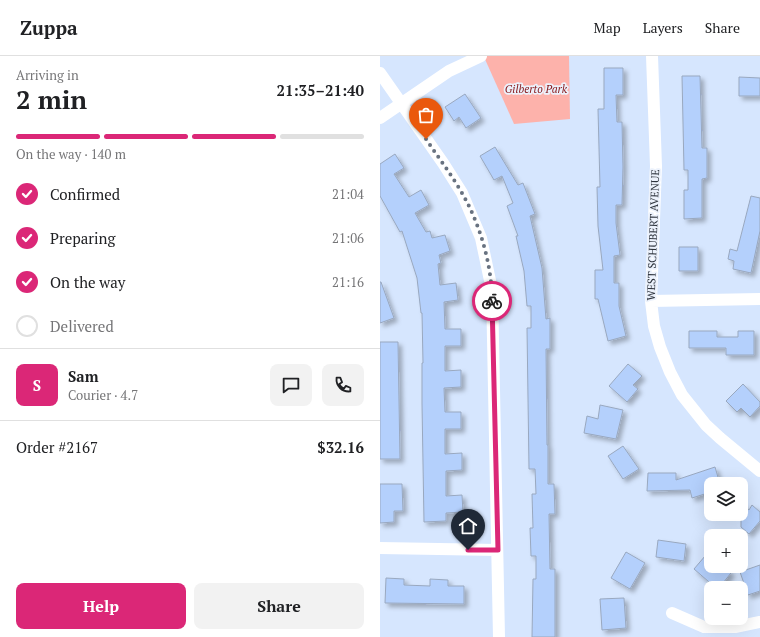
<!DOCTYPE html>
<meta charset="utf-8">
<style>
:root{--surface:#fff;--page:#f2f2f2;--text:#202124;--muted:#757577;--line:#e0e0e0;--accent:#db2777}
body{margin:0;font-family:"PT Serif",serif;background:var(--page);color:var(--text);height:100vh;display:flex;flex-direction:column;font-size:15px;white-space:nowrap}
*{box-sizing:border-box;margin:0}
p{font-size:13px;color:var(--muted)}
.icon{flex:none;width:22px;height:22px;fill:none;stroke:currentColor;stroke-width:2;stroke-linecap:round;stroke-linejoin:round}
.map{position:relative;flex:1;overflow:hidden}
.sheet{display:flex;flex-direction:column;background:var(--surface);width:380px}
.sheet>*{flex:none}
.fabs{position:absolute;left:324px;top:421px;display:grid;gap:8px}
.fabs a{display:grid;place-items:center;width:44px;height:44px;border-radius:8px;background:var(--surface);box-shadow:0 4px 16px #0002;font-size:20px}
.pin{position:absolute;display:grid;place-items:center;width:34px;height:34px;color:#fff;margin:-41px -17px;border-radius:50% 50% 50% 0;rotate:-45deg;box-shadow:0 0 4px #0007}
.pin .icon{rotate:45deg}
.courier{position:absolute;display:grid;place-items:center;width:40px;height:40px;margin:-20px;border:3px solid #db2777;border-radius:50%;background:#fff;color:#222;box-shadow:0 1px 5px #0007}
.headline em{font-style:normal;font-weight:600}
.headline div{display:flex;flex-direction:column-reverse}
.headline{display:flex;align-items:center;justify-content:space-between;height:68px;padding:0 16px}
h1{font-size:26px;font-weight:600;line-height:30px}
.bar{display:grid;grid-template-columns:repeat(4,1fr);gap:6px 4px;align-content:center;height:48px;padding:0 16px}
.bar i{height:5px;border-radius:3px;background:var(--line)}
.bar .active{background:var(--accent)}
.bar p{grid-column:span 4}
.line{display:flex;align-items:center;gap:10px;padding:0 16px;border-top:1px solid var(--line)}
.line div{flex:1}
.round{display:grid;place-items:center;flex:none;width:42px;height:42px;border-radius:8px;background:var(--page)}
ol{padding:0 16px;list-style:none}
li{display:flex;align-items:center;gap:12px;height:44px}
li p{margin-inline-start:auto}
li .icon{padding:4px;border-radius:50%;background:var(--accent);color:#fff;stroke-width:4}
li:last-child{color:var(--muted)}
li i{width:22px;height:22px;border:2px solid var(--line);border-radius:50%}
.cta{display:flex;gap:8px;margin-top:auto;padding:8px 16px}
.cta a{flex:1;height:46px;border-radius:8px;background:var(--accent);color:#fff;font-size:16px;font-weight:600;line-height:46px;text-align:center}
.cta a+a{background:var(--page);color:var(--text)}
header{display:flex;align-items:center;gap:24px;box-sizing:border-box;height:56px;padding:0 20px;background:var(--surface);border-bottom:1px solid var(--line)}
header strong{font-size:19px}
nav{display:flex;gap:22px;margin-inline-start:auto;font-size:14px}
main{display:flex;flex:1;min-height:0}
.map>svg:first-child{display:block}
.green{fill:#fdb2ab}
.building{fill:#b4d0fc;stroke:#99a8bf;filter:url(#shadow)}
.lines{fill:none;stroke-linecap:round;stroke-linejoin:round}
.street{stroke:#fff;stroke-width:12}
.done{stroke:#687280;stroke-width:4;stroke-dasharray:0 7.2}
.route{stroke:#db2777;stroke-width:5}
.labels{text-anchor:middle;stroke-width:3.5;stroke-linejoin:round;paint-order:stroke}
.park-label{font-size:11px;font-style:italic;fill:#8a1d20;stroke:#ecf2fc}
.street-label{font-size:11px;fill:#2d333c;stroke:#ecf2fc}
</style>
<header>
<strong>Zuppa</strong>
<nav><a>Map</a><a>Layers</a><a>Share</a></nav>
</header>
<main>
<section class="sheet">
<div class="headline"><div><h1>2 min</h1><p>Arriving in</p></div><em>21:35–21:40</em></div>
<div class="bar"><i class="active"></i><i class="active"></i><i class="active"></i><i></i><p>On the way · 140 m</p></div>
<ol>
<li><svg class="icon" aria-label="check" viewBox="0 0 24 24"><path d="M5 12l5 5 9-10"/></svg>Confirmed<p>21:04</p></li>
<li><svg class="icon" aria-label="check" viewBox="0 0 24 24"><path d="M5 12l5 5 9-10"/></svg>Preparing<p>21:06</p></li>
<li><svg class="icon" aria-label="check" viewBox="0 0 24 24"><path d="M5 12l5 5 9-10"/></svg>On the way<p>21:16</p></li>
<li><i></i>Delivered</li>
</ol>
<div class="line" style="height:72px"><b class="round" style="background:var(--accent);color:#fff">S</b><div><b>Sam</b><p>Courier · 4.7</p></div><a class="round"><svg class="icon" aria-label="chat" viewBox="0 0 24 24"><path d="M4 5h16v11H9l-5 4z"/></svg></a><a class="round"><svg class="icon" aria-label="phone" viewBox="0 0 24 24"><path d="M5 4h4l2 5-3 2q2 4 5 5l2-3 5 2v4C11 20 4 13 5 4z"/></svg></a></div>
<div class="line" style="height:52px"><div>Order #2167</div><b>$32.16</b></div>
<div class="cta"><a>Help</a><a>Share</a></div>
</section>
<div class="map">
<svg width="380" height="581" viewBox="0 0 380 581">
<defs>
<filter id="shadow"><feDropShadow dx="3.5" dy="3.5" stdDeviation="2" flood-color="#0004"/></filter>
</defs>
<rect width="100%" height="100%" fill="#d6e6fe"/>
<path class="green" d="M105,0H189L190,63L134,68L104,1Z"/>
<path class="building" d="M224,12H243V39H236L237,66H242L243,111L242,149H236V167L240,199L234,200V227H239V250L246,280L228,285L218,243H215V214H223L218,170L217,131H220L218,53H224Z
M302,20H320L322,92H327V122L322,123V162L304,163V134H308V114H304Z
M359,21L380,22V40H359Z
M85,38L101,62L86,72L79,61L74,65L65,51Z
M115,91L138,129L143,127L155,158L150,160L162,212L166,263L170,262V293H166L167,389H168V428H174L175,458H169L170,513H175V581H152L153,523H156V500H151L150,472H153L152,438H156L155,413H149L147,272H151V250H147L144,215L136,180H138L127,150L133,147L122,120L114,124L100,100Z
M15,98L24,112L14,118L29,141L41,134L49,149L35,157L46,176L50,175L52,182L65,179L70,195L59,199L61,207L58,208L60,229L76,227L78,244L64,246L65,273H81V290H65V315L81,314V331L64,332L65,356H81V373H65V398L82,397V414L66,415V440L82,439L83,456L66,457V465L44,466L42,348V307H43L42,257H41L37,222L22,175L20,176L0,140V108Z
M371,140L380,142V175L371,217L353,213L354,205L348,203L350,193L357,195Z
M299,191H318V215H299Z
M0,226H1L14,262L0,267Z
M309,275H337V281H358V275H374V299H346V292H309Z
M0,286H18L20,403H0Z
M248,308L262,320L253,329L258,333L247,346L229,330Z
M363,328L380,346V350L370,361L361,352L357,356L346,345Z
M220,349L243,354L236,383L204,377L207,360L218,363Z
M243,390L259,413L243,423L228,400Z
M335,411L340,428H331V436L312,442L310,434L267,435L268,417H296V424Z
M0,428H22L23,455H14V466L0,467Z
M361,447L369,454L372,449L380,456V465L369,478L361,471Z
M278,484L306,488L304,505L276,501Z
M331,493V510H343L351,517L339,532H336L314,513Z
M246,496L265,507L250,533L231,522Z
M380,509V535L368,539L360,516Z
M6,522L24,523V529L50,530V523L68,524V530H84V548L5,547Z
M244,542L246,572L222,574L220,543Z"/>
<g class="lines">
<path class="street" d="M272,0L276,110L271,245L274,270L280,291L290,316L302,339L326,369L340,382L380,415
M0,17L63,107L82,137L101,182L112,234L119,581
M0,62L69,15L101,0
M271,245L380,243
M0,492L117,494
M292,557L324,571H355L380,566"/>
</g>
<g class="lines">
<path class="done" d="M46,83C58,101 71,118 82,137C100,168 112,209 112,245"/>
<path class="route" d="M88,494H118L112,245"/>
</g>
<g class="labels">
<g class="park-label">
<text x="156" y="37">Gilberto Park</text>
</g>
<g class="street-label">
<text transform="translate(273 179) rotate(-88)" y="4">WEST SCHUBERT AVENUE</text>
</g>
</g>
</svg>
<div class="fabs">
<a><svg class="icon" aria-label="layers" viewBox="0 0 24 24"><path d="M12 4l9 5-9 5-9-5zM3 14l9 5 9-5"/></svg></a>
<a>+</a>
<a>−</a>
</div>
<div class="pin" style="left:46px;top:83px;background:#ea580c"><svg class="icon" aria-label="bag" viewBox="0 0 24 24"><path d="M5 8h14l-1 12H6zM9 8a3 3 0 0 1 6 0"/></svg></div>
<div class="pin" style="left:88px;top:494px;background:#1f2937"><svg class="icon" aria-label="home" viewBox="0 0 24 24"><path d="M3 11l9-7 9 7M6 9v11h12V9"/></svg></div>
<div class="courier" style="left:112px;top:245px"><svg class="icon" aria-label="bike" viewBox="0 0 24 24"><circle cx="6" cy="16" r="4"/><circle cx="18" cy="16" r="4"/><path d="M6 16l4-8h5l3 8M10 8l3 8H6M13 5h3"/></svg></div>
</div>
</main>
